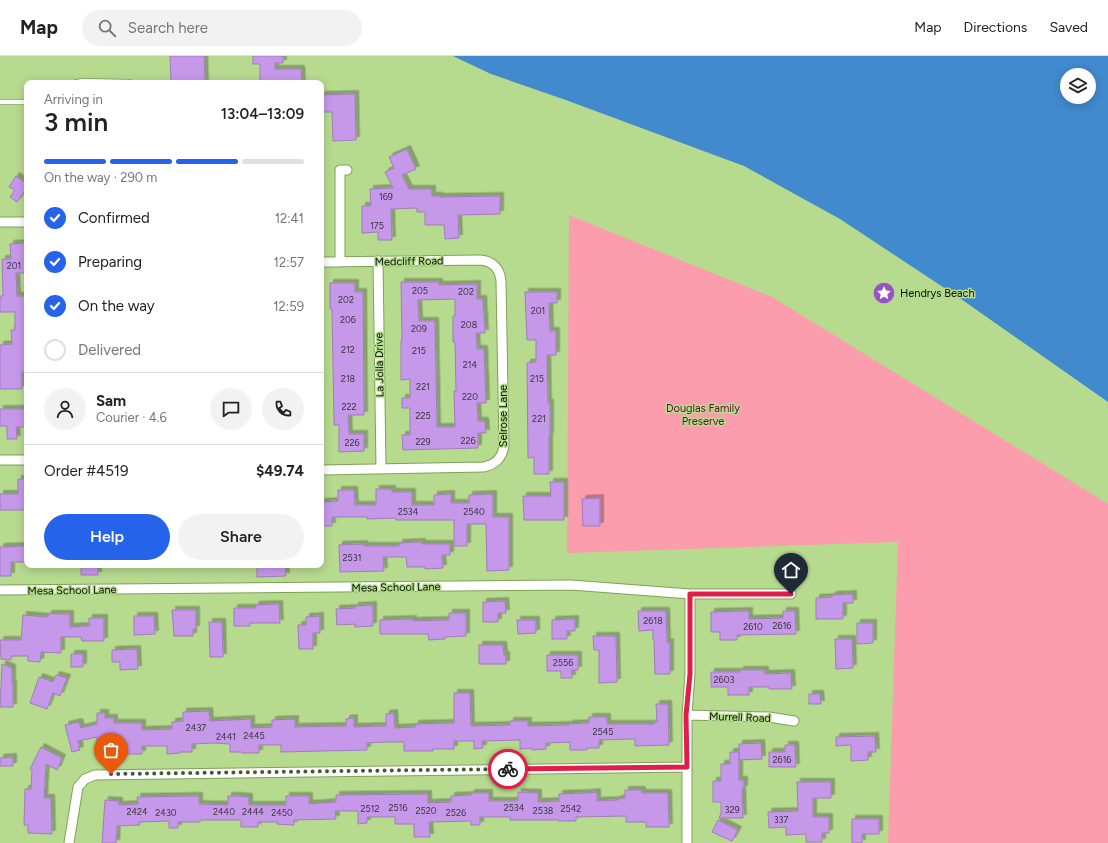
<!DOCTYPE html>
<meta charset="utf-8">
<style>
:root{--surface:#fff;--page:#f2f2f2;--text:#222;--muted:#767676;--line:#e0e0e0;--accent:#2563eb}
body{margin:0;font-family:Figtree,sans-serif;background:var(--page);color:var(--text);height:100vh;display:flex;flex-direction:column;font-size:15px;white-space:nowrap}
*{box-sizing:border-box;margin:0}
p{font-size:13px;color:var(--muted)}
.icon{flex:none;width:22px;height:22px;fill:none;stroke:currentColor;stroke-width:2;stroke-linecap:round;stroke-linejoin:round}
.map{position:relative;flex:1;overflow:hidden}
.details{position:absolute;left:24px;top:24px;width:300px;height:488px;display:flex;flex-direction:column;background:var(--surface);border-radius:8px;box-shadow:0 2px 10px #0003}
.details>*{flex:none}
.tools{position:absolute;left:1060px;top:12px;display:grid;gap:8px}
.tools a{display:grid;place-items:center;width:36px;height:36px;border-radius:50%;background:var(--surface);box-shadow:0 2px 10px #0003;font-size:20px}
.pin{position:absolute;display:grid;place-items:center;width:34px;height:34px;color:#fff;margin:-41px -17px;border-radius:50% 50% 50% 0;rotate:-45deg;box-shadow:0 0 4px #0007}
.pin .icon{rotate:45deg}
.courier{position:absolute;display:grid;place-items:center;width:40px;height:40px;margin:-20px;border:3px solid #e11d48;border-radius:50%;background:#fff;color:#222;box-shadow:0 1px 5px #0007}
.summary em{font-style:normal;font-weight:600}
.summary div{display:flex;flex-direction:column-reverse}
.summary{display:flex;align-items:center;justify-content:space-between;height:68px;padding:0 20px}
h1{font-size:26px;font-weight:600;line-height:30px}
.bar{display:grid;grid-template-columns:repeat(4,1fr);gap:6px 4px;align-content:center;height:48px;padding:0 20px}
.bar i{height:5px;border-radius:3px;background:var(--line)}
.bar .selected{background:var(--accent)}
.bar p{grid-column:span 4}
.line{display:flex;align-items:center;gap:10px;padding:0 20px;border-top:1px solid var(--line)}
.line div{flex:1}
.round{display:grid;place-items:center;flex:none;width:42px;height:42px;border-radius:21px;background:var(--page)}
ol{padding:0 20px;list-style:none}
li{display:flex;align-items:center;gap:12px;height:44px}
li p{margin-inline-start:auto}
li .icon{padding:4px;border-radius:50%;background:var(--accent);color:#fff;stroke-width:4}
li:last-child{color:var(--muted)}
li i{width:22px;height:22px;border:2px solid var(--line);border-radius:50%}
.primary-button{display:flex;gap:8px;margin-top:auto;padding:8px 20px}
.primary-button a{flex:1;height:46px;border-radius:24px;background:var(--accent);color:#fff;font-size:16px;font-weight:600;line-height:46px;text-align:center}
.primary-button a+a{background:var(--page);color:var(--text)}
header{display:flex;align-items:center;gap:24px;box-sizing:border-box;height:56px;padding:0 20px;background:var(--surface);border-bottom:1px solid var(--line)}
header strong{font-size:19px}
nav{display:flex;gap:22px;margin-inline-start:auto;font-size:14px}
.search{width:280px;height:36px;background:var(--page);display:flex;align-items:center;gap:10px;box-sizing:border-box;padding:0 14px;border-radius:22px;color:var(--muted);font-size:15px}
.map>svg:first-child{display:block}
.green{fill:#fb9dac}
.water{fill:#418acd;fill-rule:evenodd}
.building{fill:#c698ea;stroke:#a17bbf;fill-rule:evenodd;filter:url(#shadow)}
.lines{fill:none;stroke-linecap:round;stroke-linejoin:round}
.service-casing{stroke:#80a158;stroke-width:6}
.minor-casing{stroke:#80a158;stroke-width:11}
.service{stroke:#fff;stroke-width:4.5}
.minor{stroke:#fff;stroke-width:9}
.done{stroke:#445832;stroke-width:4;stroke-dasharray:0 7.2}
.route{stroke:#e11d48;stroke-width:5}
.labels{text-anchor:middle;stroke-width:3;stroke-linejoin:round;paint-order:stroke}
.number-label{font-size:9px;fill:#37343a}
.street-label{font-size:11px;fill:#071200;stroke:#b6da8e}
.poi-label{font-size:11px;fill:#071200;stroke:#b6da8e;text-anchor:start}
.park-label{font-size:11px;fill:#670b29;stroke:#b6da8e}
</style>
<header>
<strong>Map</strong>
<div class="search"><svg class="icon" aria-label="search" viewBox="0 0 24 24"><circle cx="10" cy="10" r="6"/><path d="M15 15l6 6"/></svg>Search here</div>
<nav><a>Map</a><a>Directions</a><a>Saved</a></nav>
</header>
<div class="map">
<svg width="1108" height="787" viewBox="0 0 1108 787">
<defs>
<filter id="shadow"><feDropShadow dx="3.5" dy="-3.5" stdDeviation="0" flood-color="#0004"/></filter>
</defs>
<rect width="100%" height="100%" fill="#b6da8e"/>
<path class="green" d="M569,159L772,241L1108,448V787H888L898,486L567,497Z"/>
<path class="water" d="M453,0H1108V346L961,243L840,163L744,110L563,43L491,18ZM1067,19H1089V41H1067Z"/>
<path class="building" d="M170,0H204L205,27H171Z
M253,0H283V7H275V13H301L302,27H283V26H260V8H253Z
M355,38L356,84L333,85L332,56H321V39Z
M407,93L416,113L402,119L409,133H432V140H440V141L500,140V158L458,159L459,182L445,183L444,169H425V156H417V152L391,153L392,184H378V176L362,177V150H371L370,133L393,132L385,116L394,112L389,101Z
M16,120L27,128V132L17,146L10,141L15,134L9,131Z
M27,187V217H16L17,240H27V316H22V333H0V289L12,288L11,274H15V256H0V240H3L2,203H11L10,188Z
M401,226H439V229L477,228V243H483L485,277H476L477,293H484L486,347H477L478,365H485L486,377H478V392L403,394L402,379H410V352H402V342H410V323L401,324V284H402ZM455,243V260H453V286H455L456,335H454L455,371H437L435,265H419L418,244Z
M330,227H355V236H363L364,359H348L349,378H364V395L339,396V369H334L332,253H330Z
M525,236H557V247H549L550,275H556V299H547L548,347H550V380H549V418H534V401L528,402L527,307L536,306V284H527Z
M0,353H27V371H16L17,383H7V370H0Z
M18,423H27V454H0V438H18Z
M550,426H564V464H524L523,440H551Z
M376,433H392V436H412V449H434V439L451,438V447H469V439L493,438V461H509V514L487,515L486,468H467V490H454V464H396V462L367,463V461H332V470H321V446L338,445V434H354L355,449H376Z
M600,442V470H583L582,443Z
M422,486V488H450V499H442L443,512L425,513V511H407L406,501H383L384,515L340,516L339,489L364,488V490H399V487Z
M27,490V506H11V520H0V491Z
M81,509H98V519H81Z
M257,509H285L286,520L257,521Z
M853,538V547H843V563H816V542L832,541V539Z
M505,545L506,557H498V566H483V546Z
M279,548L280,567H250V570H234V552H256L255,549Z
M373,549V570L355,571V568L337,569L336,553L355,552V550Z
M172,554H196V573H193V580H174Z
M638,555H666L667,587L670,586V618H655L654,584H653V574L639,575Z
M749,555V563L783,562V555H795L796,578L737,579V584H720V576H711V556Z
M449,557H466V580L445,581V583L429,584L428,578H380V564L413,563V565L449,564Z
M48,558H70V571L89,570V562H104V585H82L81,581H61V597L41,596L40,606L28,605V600H11V604L1,603L0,584H21L23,559L48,561Z
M134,560H154L155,578L134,579Z
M320,560V577H313V593H299L298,569H306V561Z
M575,563V575H567V583H552V564Z
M517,564H536V577L518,578Z
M209,566H222L223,601H210Z
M857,567H873V587L857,588Z
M593,580H616L617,626L599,627V594H594Z
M835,583H852L853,612L836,613Z
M479,589H503L504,599H506V608H479Z
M137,593L138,613L120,614V606H112V594Z
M71,598H83V611H71Z
M547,599H578V614H572V622H561V615H547Z
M2,608L12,612V627H13V651H0Z
M740,614H765V618L791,617L792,633H769V631H749V639H728V631H711V616H740Z
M56,619L67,622L60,640L53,637L47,653L30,647L39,621L53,626Z
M454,637H470L471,670L510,669V665H528V670L569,669V668L589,667V661H607V668H654V666H657L656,648H668L669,689L635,690V683L599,684V692H587V694H570V686L546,687V693L532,694V692L520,693V684L482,685L483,692L474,693V685H454V693H433V695H404V686H387L367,687V694L281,696V689H259V697H242V696H230V688L214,687L192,688V696H180V697L167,698V690H142V698H126V696H114V688H97V681L78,685L80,694L72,696L65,669L79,666L81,672L97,668V657H105V662H114V667H142V674L172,673V666L183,665V656L209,655L210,665L251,663V672L272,671V664L295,663V671L346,670V663L354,662V671L386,670V658L394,657L395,672L415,671V668L454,667Z
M809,638H820L821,648H809Z
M875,680L876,696H868V704L851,705V689L836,690V681Z
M761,687L762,703L739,704V688Z
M785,689H795L796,711H769V696H785Z
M41,691L62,702L57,714L46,708L44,742H51L52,778L28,777V769H24L25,733H31L32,714L30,713Z
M730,696H739V724H744V733H742L743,762H719L721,757V746H713V725H721V708H730Z
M13,701V710H0V702Z
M797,726H831V742H813V761H829V777H822V786H806V778L786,779V771L769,772L768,756L798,755Z
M625,734H642V737H668L669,771H646V766H626V760L576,761V765H559V764H510V761H480V769H471V765L429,766L430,781H414V768H395V761H367V767L358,768V755H335L336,763L294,764V769L277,768V766H258V771H241V764H200V766H178V772H169V765L139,766L140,769L117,770L116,787H102L105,744L119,745V749L138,748L137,741L199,740V748L228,749V740H237L249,741V749H286V740H309V748L336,746V739L428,738V747L451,746V740L471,739V737H489V745H518V736L538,737V746L559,745V738L587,737L597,736V745L618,744V743L625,742Z
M852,763H879V778H862V787H852Z
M718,764L738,774L732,785L712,776Z"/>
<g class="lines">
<g class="service-casing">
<path id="service" d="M74,27L82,25L129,26L131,27
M0,46H27"/>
</g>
<g class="minor-casing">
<path id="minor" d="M0,166H27
M378,205L381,412
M321,206L480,204C493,205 500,213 501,225L504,389C503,401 495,409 483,411L321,414
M340,206V114H347
M0,404H27
M0,534L571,529L690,538H791
M687,659L769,661L794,665
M69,787L78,731L85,723L95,719L687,711
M687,787V659L690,618V538"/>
</g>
<use href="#service" class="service"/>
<use href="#minor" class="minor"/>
</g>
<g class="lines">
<path class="done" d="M111,718L508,713"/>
<path class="route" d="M508,713L687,711L686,659L690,618V538H791"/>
</g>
<defs>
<g id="sight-disc" transform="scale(1.15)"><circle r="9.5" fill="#9752c6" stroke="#b6da8e"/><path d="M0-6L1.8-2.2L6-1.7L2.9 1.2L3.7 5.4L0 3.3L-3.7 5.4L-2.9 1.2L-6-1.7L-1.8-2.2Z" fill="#fff"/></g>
</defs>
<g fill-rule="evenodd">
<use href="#sight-disc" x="884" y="237"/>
</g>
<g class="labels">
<g class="number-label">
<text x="386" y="144">169</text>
<text x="377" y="173">175</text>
<text x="14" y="213">201</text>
<text x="420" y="238">205</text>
<text x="466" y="239">202</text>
<text x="346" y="247">202</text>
<text x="538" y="258">201</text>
<text x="348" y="267">206</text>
<text x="469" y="272">208</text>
<text x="419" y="276">209</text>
<text x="348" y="297">212</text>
<text x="419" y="298">215</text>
<text x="470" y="312">214</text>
<text x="348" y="326">218</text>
<text x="537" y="326">215</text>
<text x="423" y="334">221</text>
<text x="470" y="344">220</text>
<text x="349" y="354">222</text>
<text x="423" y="363">225</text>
<text x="539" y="366">221</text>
<text x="468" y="388">226</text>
<text x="423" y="389">229</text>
<text x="352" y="390">226</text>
<text x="408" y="459">2534</text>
<text x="474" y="459">2540</text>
<text x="352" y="505">2531</text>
<text x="653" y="568">2618</text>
<text x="782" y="573">2616</text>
<text x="753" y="574">2610</text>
<text x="563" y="610">2556</text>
<text x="724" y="627">2603</text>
<text x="196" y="675">2437</text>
<text x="603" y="679">2545</text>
<text x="254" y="683">2445</text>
<text x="226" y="684">2441</text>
<text x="782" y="707">2616</text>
<text x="398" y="755">2516</text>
<text x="514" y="755">2534</text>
<text x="370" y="756">2512</text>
<text x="571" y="756">2542</text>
<text x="732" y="757">329</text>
<text x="426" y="758">2520</text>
<text x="543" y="758">2538</text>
<text x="137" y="759">2424</text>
<text x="224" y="759">2440</text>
<text x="253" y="759">2444</text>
<text x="166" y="760">2430</text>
<text x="282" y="760">2450</text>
<text x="456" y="760">2526</text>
<text x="781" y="767">337</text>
</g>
<g class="street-label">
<text transform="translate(409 205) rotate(-1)" y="4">Medcliff Road</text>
<text transform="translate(379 309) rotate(-91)" y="4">La Jolla Drive</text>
<text transform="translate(503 360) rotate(-90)" y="4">Selrose Lane</text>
<text transform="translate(396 531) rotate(-1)" y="4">Mesa School Lane</text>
<text transform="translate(72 534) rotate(-1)" y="4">Mesa School Lane</text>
<text transform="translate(740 661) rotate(2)" y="4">Murrell Road</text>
</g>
<g class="poi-label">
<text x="900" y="241">Hendrys Beach</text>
</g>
<g class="park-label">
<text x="703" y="356">Douglas Family<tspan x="703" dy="13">Preserve</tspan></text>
</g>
</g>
</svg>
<div class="tools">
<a><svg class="icon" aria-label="layers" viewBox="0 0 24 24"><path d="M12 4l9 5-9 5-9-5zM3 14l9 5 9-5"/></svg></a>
</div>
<div class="pin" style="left:111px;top:718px;background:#ea580c"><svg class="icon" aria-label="bag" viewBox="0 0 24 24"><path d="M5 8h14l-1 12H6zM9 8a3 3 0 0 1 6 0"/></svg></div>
<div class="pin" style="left:791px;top:538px;background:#1f2937"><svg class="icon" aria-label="home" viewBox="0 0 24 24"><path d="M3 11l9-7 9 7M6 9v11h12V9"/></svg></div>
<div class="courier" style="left:508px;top:713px"><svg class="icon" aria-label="bike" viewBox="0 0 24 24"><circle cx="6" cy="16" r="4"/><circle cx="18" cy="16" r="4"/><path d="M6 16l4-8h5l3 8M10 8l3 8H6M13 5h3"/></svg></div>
<section class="details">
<div class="summary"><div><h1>3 min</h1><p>Arriving in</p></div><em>13:04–13:09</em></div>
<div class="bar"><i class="selected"></i><i class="selected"></i><i class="selected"></i><i></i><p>On the way · 290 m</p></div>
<ol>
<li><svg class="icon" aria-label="check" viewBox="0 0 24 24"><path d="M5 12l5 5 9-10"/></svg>Confirmed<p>12:41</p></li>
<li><svg class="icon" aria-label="check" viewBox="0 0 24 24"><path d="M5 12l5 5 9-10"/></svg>Preparing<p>12:57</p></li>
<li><svg class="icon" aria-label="check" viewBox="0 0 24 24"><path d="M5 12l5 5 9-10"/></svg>On the way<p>12:59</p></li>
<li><i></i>Delivered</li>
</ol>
<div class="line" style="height:72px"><a class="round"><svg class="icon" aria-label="person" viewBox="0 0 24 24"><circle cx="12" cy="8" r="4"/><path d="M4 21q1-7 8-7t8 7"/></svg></a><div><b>Sam</b><p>Courier · 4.6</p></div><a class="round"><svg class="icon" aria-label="chat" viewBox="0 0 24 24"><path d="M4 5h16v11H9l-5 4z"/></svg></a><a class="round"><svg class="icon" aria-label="phone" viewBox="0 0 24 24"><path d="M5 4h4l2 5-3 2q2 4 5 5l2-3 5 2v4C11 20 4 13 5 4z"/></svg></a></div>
<div class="line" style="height:52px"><div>Order #4519</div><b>$49.74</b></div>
<div class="primary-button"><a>Help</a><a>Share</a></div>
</section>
</div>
